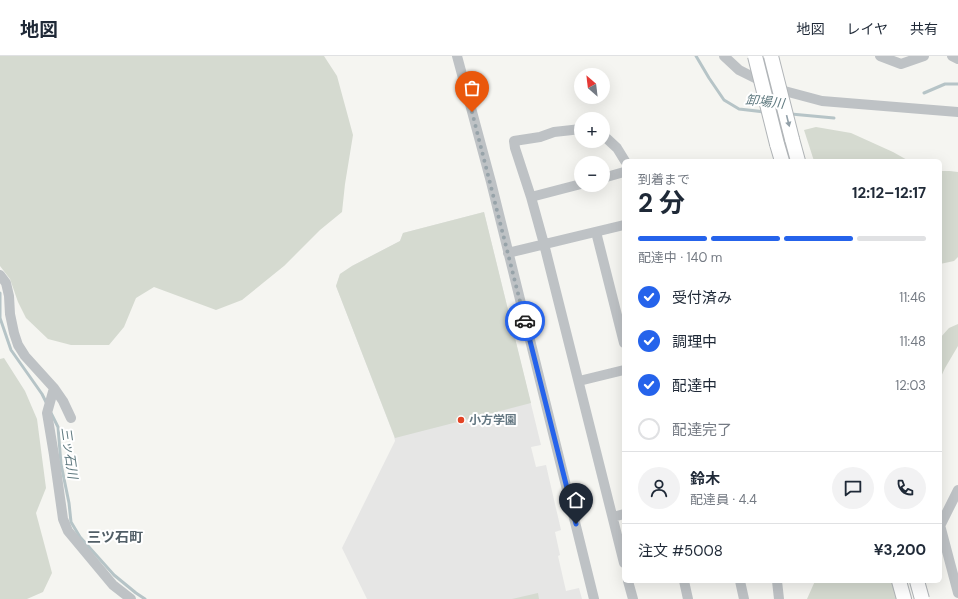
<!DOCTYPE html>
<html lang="ja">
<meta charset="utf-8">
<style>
:root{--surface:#fff;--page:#f2f2f3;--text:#1f2937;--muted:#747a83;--line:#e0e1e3;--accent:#2563eb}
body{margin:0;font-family:"DM Sans","Noto Sans JP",sans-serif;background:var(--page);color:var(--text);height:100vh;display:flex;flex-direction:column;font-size:15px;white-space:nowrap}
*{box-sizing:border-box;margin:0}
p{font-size:13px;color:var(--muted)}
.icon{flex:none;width:22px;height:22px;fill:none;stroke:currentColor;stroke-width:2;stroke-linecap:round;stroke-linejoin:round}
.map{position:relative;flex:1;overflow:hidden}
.sheet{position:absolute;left:622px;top:103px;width:320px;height:424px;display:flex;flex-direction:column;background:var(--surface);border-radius:6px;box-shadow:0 4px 16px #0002}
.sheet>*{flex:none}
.needle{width:26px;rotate:332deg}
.controls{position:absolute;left:574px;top:12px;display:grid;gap:8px}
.controls a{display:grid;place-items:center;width:36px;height:36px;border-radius:50%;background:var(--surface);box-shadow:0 4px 16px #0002;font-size:20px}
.pin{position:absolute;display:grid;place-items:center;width:34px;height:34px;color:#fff;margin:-41px -17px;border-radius:50% 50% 50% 0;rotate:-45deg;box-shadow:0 0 4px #0007}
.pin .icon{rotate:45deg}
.courier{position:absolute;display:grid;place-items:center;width:40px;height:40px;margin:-20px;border:3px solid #2563eb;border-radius:50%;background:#fff;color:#222;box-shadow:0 1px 5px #0007}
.headline em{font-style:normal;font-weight:700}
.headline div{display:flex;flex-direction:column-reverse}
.headline{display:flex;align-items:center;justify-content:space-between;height:68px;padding:0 16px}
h1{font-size:26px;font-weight:700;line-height:30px}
.bar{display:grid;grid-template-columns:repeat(4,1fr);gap:6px 4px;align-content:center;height:48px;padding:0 16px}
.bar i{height:5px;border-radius:3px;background:var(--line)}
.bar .current{background:var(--accent)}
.bar p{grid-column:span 4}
.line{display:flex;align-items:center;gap:10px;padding:0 16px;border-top:1px solid var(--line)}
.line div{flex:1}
.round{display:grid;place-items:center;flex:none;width:42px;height:42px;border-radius:21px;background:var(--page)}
ol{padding:0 16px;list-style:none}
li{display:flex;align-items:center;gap:12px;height:44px}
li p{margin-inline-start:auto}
li .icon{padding:4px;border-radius:50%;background:var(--accent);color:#fff;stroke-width:4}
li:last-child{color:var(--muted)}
li i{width:22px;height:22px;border:2px solid var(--line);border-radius:50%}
header{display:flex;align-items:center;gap:24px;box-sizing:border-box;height:56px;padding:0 20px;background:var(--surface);border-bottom:1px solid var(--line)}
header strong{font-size:19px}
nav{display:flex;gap:22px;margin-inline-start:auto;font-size:14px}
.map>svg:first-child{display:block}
.built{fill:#e6e6e5}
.green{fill:#d5dad0}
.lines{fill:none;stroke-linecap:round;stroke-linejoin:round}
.stream{stroke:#b6c4c7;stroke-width:3}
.highway-casing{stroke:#b1b5b8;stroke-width:16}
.minor{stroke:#bec2c5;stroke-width:10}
.highway{stroke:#fff;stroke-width:14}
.highway-bridge-casing{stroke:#b1b5b8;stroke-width:16;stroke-linecap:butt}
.highway-bridge{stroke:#fff;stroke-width:14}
.oneway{fill:#92a0a8}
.done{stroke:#97a3a9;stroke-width:4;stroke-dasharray:0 7.2}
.route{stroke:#2563eb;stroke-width:5}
.poi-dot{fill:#e34324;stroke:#fff;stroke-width:1.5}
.labels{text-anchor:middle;stroke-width:4;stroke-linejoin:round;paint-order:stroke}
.poi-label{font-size:12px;font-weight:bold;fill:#647782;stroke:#fff;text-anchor:start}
.water-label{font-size:13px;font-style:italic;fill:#5f797f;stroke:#fff}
.quarter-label{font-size:14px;font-weight:bold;fill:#525f67;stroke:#fff}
</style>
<header>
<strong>地図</strong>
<nav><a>地図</a><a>レイヤ</a><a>共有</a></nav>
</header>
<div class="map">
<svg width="958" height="543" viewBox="0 0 958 543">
<rect width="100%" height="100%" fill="#f5f5f1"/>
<path class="built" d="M484,156L541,389L531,391L536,411L546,409L561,474L555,476L560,499L558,500L566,535L579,532L582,543H367L342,492L395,385L394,380L336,230L340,218L352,210L400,185L403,177Z"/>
<path class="green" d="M0,0H324L337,20L353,79L345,128L342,156L320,174L284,210L242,244L216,254L154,231L136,242L124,271L109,289H71L48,283L26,262L18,246L10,223L0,210Z
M816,71L851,77L893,96L909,105H814L804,74Z
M940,115H950L958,116V201L954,205L940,208Z
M484,156L531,347L395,382L336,230L340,218L352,210L400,185L403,177Z
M958,268V290L945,312L940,323V282L949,272Z
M4,302L25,335L37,363L46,432L36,457L52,517L43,536L27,543H0V303Z
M815,525H893L898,539L896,543H807Z
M538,537L539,543H512Z"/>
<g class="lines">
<path class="stream" d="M696,0L709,22L724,44L739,53L765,56
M924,37L945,28H958
M791,58L834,62
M0,237V262L11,294L42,338L47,348
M51,357L58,371L61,408L69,447L71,466L80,481L114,519L136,537L145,543"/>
<g class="highway-casing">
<path id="highway" d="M792,83L798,105
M777,88L782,105
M899,525L904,543"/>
</g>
<path class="minor" d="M457,0L491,126L594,543
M724,0L739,14L777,33L822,45L958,56
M880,0L901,8L924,0
M952,0L958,3
M581,73L554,76L540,81L514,85L515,92L531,141L544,188L624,507
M603,79L617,92L625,105
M603,122L624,116
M531,141L581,128
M596,176L624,287
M508,197L624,169
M0,219L6,227L9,240L10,258L14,277L18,289L25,300L54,332L63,345L71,362
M579,325L624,314
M54,332L47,357L54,399L63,463L68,475L113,529L131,543
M613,461L624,458
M940,469L958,537
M940,470L958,434
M628,525L633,543
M684,525L688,543
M740,525L744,543
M777,525L779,543"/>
<use href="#highway" class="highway"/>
<g class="highway-bridge-casing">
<path id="highway-bridge" d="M755,0L777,88
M771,0L792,83
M917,525L922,543"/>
</g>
<use href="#highway-bridge" class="highway-bridge"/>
</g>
<defs><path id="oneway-solid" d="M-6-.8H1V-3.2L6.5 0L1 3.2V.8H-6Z"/></defs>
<use class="oneway" href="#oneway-solid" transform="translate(788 65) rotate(76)"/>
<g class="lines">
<path class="done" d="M472,56L525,265"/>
<path class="route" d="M525,265L576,468"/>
</g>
<circle class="poi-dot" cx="461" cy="364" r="4"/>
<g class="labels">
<g class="poi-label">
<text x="469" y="368">小方学園</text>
</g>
<g class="water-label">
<text transform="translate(765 45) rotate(6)" y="5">卸場川</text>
<text transform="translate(70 397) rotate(82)" y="5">三ッ石川</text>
</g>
<g class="quarter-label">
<text x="115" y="486">三ツ石町</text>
</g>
</g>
</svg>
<div class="controls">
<a><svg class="needle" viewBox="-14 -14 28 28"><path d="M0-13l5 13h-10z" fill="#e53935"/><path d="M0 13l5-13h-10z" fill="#747a83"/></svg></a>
<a>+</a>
<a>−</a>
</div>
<div class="pin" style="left:472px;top:56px;background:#ea580c"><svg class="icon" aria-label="bag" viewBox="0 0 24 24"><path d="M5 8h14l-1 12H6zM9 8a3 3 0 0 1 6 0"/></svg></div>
<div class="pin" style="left:576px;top:468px;background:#1f2937"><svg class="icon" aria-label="home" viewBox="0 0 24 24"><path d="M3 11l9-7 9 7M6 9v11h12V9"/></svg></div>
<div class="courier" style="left:525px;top:265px"><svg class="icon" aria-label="car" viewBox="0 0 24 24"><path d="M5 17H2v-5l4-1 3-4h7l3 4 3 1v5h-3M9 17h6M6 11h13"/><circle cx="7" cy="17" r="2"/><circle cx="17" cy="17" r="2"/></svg></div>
<section class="sheet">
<div class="headline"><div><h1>2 分</h1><p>到着まで</p></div><em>12:12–12:17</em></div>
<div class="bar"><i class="current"></i><i class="current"></i><i class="current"></i><i></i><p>配達中 · 140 m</p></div>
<ol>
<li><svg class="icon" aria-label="check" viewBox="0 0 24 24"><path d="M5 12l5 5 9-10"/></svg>受付済み<p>11:46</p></li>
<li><svg class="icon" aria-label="check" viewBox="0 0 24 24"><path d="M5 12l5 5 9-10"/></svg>調理中<p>11:48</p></li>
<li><svg class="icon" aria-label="check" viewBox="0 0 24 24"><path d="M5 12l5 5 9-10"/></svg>配達中<p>12:03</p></li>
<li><i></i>配達完了</li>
</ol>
<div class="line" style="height:72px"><a class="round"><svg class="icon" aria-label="person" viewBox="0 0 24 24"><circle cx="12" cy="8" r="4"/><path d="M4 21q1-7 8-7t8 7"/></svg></a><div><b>鈴木</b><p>配達員 · 4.4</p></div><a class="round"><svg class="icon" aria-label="chat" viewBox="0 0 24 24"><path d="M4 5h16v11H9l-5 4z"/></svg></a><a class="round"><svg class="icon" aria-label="phone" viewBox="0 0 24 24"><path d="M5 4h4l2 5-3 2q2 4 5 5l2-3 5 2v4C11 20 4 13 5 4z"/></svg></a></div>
<div class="line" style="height:52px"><div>注文 #5008</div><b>¥3,200</b></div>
</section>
</div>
